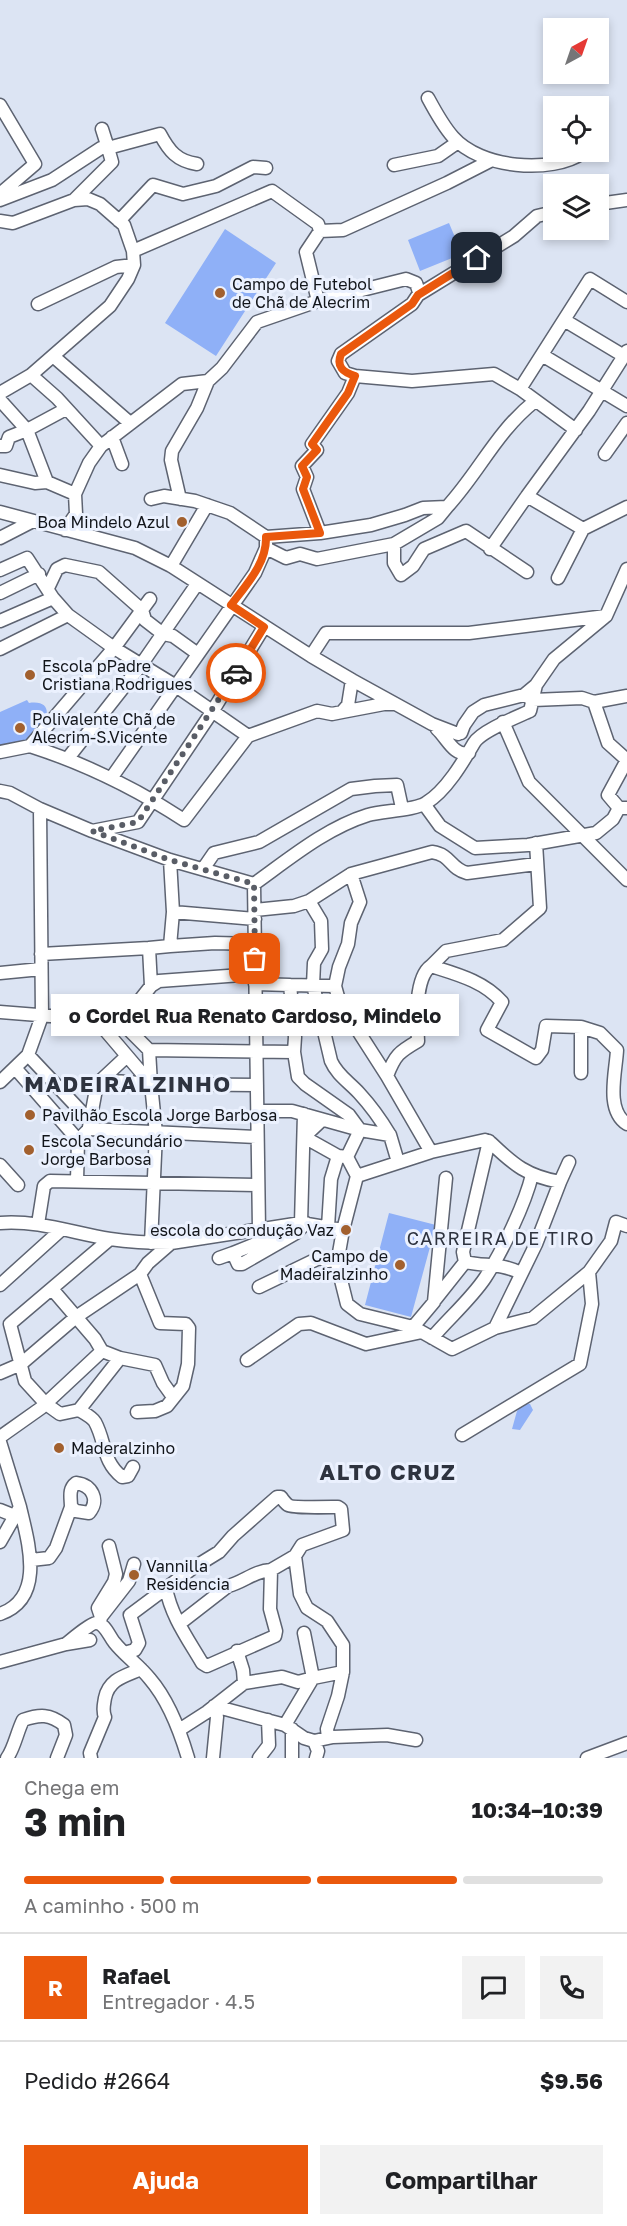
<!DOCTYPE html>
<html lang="pt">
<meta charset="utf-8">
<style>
:root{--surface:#fff;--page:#f2f2f2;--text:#202124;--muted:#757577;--line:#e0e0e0;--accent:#ea580c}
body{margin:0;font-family:"Golos Text",sans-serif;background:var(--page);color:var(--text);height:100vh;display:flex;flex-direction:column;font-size:22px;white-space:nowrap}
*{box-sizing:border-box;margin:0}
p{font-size:20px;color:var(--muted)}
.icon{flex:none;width:33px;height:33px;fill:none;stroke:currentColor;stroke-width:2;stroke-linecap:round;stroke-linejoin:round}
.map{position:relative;height:1758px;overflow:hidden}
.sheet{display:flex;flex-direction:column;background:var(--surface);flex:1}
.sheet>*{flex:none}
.needle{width:39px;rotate:40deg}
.tools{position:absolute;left:543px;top:18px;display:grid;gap:12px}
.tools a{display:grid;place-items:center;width:66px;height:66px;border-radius:0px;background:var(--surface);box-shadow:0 3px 9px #0003;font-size:30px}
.pin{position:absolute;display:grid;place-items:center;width:51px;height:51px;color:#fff;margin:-26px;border-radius:12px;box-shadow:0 3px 9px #0006}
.courier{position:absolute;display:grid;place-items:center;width:60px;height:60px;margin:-30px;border:4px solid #ea580c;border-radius:50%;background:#fff;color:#222;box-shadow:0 2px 8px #0007}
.bubble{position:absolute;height:42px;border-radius:0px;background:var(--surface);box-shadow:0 3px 9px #0003;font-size:20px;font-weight:700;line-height:42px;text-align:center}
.head em{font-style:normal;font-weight:700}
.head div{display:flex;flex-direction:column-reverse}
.head{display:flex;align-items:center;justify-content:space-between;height:102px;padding:0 24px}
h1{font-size:39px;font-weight:700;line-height:45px}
.bar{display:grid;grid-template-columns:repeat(4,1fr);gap:9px 6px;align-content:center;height:72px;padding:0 24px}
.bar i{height:8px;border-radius:4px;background:var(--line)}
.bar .active{background:var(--accent)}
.bar p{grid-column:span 4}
.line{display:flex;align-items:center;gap:15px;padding:0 24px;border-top:2px solid var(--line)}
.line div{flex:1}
.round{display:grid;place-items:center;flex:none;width:63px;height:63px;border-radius:0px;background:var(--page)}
.action{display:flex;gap:12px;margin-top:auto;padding:12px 24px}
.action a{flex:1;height:69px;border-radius:0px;background:var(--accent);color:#fff;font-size:24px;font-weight:700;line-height:69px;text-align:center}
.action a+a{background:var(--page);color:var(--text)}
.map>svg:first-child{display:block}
.green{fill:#8fb0f7}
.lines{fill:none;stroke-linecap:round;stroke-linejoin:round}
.minor-casing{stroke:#5d6371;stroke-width:15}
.minor{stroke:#fff;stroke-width:12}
.done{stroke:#595d66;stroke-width:6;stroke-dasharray:0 10.8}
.route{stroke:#ea580c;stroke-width:8}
.poi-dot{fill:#a2602e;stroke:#ebf1fe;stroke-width:2}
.labels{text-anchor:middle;stroke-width:6;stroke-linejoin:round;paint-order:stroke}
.poi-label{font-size:16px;fill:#12151a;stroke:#ebf1fe;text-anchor:start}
.neighbourhood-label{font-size:18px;letter-spacing:1.5px;fill:#2e333f;stroke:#ebf1fe}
.district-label{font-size:22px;font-weight:bold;letter-spacing:1.5px;fill:#2e333f;stroke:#ebf1fe}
</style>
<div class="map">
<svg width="627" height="1758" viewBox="0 0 627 1758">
<rect width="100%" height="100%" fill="#dce4f3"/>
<path class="green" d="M449,223L462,254L420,271L408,240Z
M225,229L276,263L216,356L165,323Z
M27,700L29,703C58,699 46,727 32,737C23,743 10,746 0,750V712Z
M389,1213L436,1225L411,1317L365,1305Z
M524,1403L530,1404L533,1410L520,1430L512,1429L517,1411Z"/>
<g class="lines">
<g class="minor-casing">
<path id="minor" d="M428,98C435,111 443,126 453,137C480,168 551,175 584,152
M0,105L35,164L0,194
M394,165L438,156L458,142
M0,200L52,180L101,148H108L102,129
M74,200L112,162L108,148L160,134C169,151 177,161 197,164
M598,204L627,200
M554,212L537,216L514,236L418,295L412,304L341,354L338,361L345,373L355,376L412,381L494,374L520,389L576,430
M0,221L13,223L74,200L88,199L100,204L124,225L133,251L134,265L128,279L110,306L31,375L0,393
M119,221L153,185L183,194L216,186L253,167L266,168
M320,231L343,230L447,183L492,160
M133,251L272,191L318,224L320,231L306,252L318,301
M38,304L116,267L134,265
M564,320L624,356
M627,351L589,411L527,496L583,529L627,507
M542,355L627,406
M53,356L130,423
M31,375L57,398L101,446
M520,389L590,279L627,302
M0,400L27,430L9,437L6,446H0
M66,409L27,430L47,482L75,494
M112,437L122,464
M605,454L627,423
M0,475L35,483L47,482
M151,499L164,496L195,501L230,513L266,537L320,533L371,525L405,515L423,508L447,507C480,471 496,432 535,401
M180,499L171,460L172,451L197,408L208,381
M0,512L135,548L171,566L311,656L352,680L432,724L458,734
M65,530L76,514L75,494L89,463L101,446L182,384L208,381L222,368L257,322L318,301L406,279L416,283L419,292L418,295
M320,533L303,489L307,477L302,466L317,450L312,444L348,393L355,376
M0,538L33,521
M266,541V548L286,558L300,554L317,559L394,544L438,518L447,507
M394,544V563L401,575L413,566L424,549L466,531L527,572
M490,549L527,496
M171,566L207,505
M0,570L27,558L53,598L68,615L114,648L176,686L248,736
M558,578L583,529
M48,588L57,569L65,565L99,572L142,610L145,620L163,634L173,636L198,654
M0,593L39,574
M150,599L114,648L30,746C86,764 135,788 184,820L248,736L317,711L332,714L342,712L348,705L352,680
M0,621L53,598
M0,649L68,615
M311,656L326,633H469L606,616
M528,697L533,700L582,698L594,702L627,696
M594,702L608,743L627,760L608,795L619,808
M342,712L384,704H394
M503,722L529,782L627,880
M437,729C447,738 454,757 469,753
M461,733L464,725L473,712L484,705L524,695L536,685L554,659L606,616L627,569
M0,752L30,746
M68,758L141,665L197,584
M112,777L255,573L266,548
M0,791L10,793L40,809L92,831L170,860L254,884
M424,804L440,826L475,848L528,845L596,833L613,819L619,808H627
M92,831L138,822L212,712L264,627
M536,843L540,908L503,940L446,951L431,966C456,974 484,981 502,1002L487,1030L536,1058L542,1050L546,1026L581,1027L600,1033L617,1050C616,1072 605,1110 627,1124
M170,860L173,912L255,919
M203,869L214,853L259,842L351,789L375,786L397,785L402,808
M254,884C289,859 326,828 368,815C383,811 415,810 426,803C446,791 463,762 474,743C481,731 517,717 530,711L536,685
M254,884L259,1229
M309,901L321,921L322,949L314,963L313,985L331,1061C337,1075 349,1082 359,1093C371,1106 381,1120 390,1135
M255,910L294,906L309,901L351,874L432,852C452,855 449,868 467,873L536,864
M170,946L215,943L255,944
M41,954L149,948
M0,973L41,969
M255,984L290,985L295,1037L294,1052
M290,985L335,986L342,1011L353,1023L387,1076L431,1152
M151,986L149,948L170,946L173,912
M335,986L339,967L348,944L351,923L360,902L351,874
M0,1012L88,1019L105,1030L151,1084L156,1133L151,1243
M119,1026L256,1016
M125,1026L149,1050L294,1052L298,1077L305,1084L349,1115L360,1130L347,1157
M581,1027V1073
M105,1030L136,1005L151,986L159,981L255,974
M149,1050L151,1084
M28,1055L91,1122
M16,1069L78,1140
M387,1076C395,1055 399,1052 418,1041C417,1022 414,978 431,966
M103,1080L151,1084L257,1085
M0,1082L28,1055L42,1016L40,809
M257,1111H292L360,1130L390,1135L398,1162
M322,1120L304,1137L338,1156L347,1157L357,1176
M89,1127L97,1084L127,1056
M489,1141L463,1252L465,1262C488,1267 497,1262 521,1273
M0,1165L18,1185
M77,1181L78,1140L89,1129L257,1137
M0,1223C38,1220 73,1233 110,1239C130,1242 151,1243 171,1243L301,1223L343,1230L337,1264L347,1304L360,1314L413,1327L452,1349L495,1328L533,1318L589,1272L611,1241L616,1222L627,1226
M301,1223L304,1114
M38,1224L44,1186L50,1181L258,1185
M328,1227L331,1179L338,1156
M343,1230L357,1176L431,1152L485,1140L491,1143C514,1165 527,1176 560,1182L569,1162
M110,1239L10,1324L25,1381L46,1404L60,1414L79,1410L120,1358
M233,1253L268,1239L273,1229
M219,1258L233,1253L238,1264H242L296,1233L306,1223
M0,1285L62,1229
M259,1287L319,1258L328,1261L338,1260
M52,1289L95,1339L102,1351L120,1358L155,1365L163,1383L173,1397
M434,1301L465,1262
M413,1327L434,1302L446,1178
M495,1328L536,1244L560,1182
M432,1338C449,1318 471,1299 485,1278C502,1252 525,1204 532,1175
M247,1360L299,1324L311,1323L366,1344L422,1332
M0,1373L21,1364L76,1317L140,1274L148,1263L171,1243
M79,1410C84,1413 92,1417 95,1422C106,1442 102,1461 122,1477L128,1476L133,1467
M137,1412L155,1411L167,1406L183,1386L188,1364L189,1328L186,1324L160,1323L140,1274
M462,1435L580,1364L592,1304L589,1272
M0,1437L41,1408L102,1351
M0,1442L20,1507L0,1542
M76,1483C92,1485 100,1500 89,1513L76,1511L71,1507C71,1498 68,1489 76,1483Z
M0,1510L15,1516
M31,1560L49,1558L56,1548L71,1507
M0,1614C46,1598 28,1542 20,1507
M101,1617L98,1608L114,1582L116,1574L109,1546
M100,1622L101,1617L129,1581L134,1564
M179,1624L228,1586C244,1582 254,1571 271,1570
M66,1644C71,1640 91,1623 96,1623C105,1623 109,1636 114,1642C125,1656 139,1665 150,1679C169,1701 180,1731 188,1758
M237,1651L243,1670L244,1683
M124,1653L135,1650L139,1643L130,1615L193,1568L219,1552L233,1536L277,1497H281C283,1500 285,1503 288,1505C292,1508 330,1507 338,1507L341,1509L343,1530L302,1545L295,1556L271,1570L270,1609L276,1631L275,1636L207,1666L202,1663C188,1639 171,1616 166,1588
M0,1662L66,1644L90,1640
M285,1725L313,1678L343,1672V1645L327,1621L307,1608L300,1594L295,1556
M292,1729V1758
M179,1730L207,1712L244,1683L282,1677L298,1682L313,1678L304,1633
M328,1738L327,1729L338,1696L343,1672
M314,1741L318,1751L316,1758
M7,1758C14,1749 17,1732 23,1720C40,1714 50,1714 64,1725L66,1735L57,1758
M91,1758L90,1753L105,1717C102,1710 104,1705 105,1698C109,1679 125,1676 141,1669
M213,1758L217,1717L214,1706L285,1725L304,1738L314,1741L333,1737L387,1735L416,1740
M259,1758L269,1745L268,1720
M587,1758L627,1743"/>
</g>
<use href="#minor" class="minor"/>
</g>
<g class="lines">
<path class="done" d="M236,673L138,822L92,831L170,860L254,884L255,959"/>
<path class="route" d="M236,673L264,627L231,605C246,585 267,563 266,537L320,533L303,489L307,477L302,466L317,450L312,444L348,393L355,376C343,372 336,367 341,354L412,304L418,295L477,258"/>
</g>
<g class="poi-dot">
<circle cx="220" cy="293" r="6"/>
<circle cx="182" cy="522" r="6"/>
<circle cx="30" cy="675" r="6"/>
<circle cx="20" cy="728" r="6"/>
<circle cx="30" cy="1115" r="6"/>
<circle cx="29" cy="1150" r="6"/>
<circle cx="346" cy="1230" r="6"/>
<circle cx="400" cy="1265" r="6"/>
<circle cx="59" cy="1448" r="6"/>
<circle cx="134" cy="1575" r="6"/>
</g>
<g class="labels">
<g class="poi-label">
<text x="232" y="290">Campo de Futebol<tspan x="232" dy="18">de Chã de Alecrim</tspan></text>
<text x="170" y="528" text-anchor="end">Boa Mindelo Azul</text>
<text x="42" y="672">Escola pPadre<tspan x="42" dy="18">Cristiana Rodrigues</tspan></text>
<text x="32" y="725">Polivalente Chã de<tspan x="32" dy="18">Alecrim-S.Vicente</tspan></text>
<text x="42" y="1121">Pavilhão Escola Jorge Barbosa</text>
<text x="41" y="1147">Escola Secundário<tspan x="41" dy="18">Jorge Barbosa</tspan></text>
<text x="334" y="1236" text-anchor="end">escola do condução Vaz</text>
<text x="388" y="1262" text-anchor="end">Campo de<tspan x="388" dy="18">Madeiralzinho</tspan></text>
<text x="71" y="1454">Maderalzinho</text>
<text x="146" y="1572">Vannilla<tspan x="146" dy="18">Residencia</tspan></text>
</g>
<g class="neighbourhood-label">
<text x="501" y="1245">CARREIRA DE TIRO</text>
</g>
<g class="district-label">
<text x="128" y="1092">MADEIRALZINHO</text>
<text x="388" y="1480">ALTO CRUZ</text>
</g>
</g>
</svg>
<div class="tools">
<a><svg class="needle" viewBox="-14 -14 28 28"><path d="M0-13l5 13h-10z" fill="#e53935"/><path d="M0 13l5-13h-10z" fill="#757577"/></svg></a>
<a><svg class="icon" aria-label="locate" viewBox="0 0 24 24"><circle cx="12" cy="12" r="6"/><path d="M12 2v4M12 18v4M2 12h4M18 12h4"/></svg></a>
<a><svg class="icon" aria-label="layers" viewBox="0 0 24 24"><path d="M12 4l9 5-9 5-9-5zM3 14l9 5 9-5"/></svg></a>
</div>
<div class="pin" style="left:255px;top:959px;background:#ea580c"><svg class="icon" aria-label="bag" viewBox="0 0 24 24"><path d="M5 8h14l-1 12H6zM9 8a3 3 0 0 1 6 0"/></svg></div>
<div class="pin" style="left:477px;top:258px;background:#1f2937"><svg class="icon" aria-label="home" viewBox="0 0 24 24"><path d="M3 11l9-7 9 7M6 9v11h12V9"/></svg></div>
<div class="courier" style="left:236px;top:673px"><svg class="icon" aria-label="car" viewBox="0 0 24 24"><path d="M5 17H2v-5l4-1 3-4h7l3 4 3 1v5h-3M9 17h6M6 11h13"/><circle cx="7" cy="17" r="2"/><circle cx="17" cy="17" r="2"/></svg></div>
<div class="bubble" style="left:51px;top:994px;width:408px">o Cordel Rua Renato Cardoso, Mindelo</div>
</div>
<section class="sheet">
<div class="head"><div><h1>3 min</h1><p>Chega em</p></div><em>10:34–10:39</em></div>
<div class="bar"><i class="active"></i><i class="active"></i><i class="active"></i><i></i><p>A caminho · 500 m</p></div>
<div class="line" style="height:108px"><b class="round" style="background:var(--accent);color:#fff">R</b><div><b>Rafael</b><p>Entregador · 4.5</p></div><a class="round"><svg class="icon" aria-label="chat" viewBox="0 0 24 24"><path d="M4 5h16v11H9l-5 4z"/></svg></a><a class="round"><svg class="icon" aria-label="phone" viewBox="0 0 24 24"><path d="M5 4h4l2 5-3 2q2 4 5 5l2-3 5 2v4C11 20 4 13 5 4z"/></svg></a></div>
<div class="line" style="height:78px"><div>Pedido #2664</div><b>$9.56</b></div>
<div class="action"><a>Ajuda</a><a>Compartilhar</a></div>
</section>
